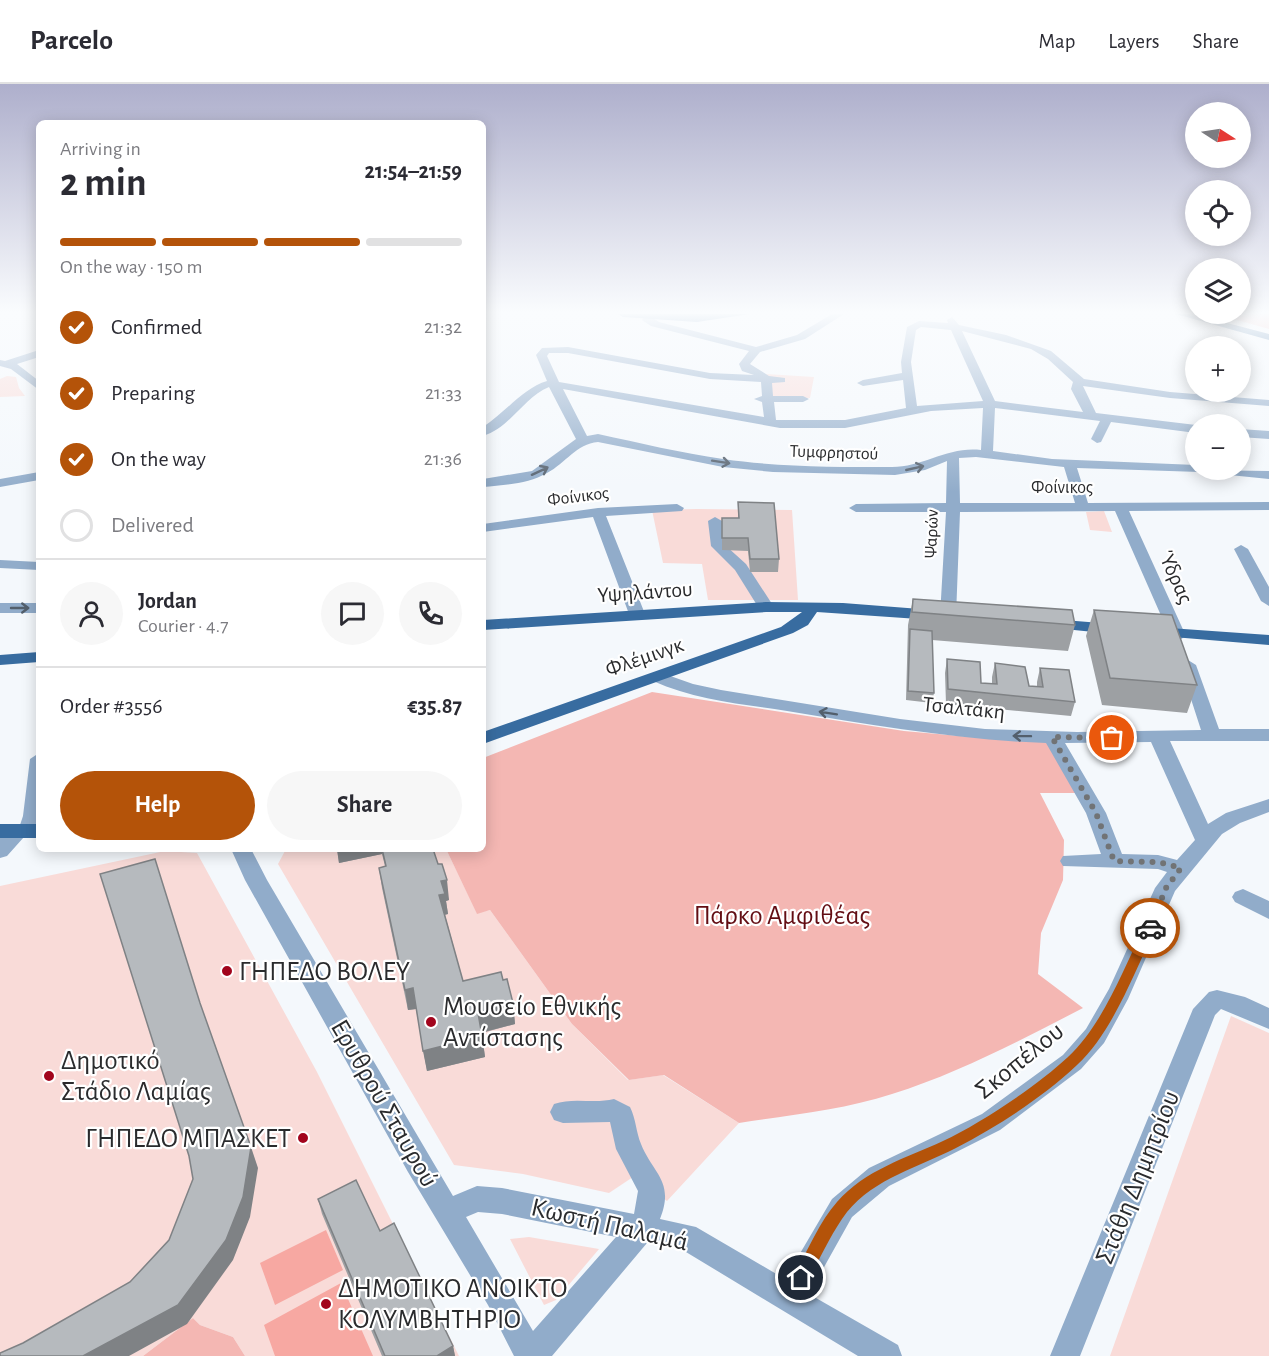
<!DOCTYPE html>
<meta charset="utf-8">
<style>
:root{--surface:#fff;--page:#f7f7f7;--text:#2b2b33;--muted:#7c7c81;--line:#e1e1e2;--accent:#b45309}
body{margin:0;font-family:"Alegreya Sans",sans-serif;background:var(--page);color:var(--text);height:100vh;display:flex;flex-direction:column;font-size:22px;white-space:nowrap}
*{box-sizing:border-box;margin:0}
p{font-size:20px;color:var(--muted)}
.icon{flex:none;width:33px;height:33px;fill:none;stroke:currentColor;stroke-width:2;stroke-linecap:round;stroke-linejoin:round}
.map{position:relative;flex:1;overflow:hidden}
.details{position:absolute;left:36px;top:36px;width:450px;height:732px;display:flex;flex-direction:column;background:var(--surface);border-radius:9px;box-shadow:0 3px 15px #0003}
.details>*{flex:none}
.needle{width:39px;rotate:102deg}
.tools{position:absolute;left:1185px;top:18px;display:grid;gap:12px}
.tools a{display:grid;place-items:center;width:66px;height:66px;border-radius:50%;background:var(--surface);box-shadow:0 3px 15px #0003;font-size:30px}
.pin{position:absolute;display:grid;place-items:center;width:51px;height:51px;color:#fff;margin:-26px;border:3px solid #fff;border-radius:50%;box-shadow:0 2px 6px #0007}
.courier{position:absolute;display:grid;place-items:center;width:60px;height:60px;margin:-30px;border:4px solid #b45309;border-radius:50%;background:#fff;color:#222;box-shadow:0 2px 8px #0007}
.headline em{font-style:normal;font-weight:600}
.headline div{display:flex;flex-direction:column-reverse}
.headline{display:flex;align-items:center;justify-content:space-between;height:102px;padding:0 24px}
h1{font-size:39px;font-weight:600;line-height:45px}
.bar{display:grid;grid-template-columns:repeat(4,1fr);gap:9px 6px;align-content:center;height:72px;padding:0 24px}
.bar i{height:8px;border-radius:4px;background:var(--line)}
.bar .selected{background:var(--accent)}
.bar p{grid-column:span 4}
.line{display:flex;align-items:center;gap:15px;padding:0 24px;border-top:2px solid var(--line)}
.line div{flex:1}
.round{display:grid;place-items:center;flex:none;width:63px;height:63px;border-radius:32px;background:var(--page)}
ol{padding:0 24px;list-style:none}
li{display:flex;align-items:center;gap:18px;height:66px}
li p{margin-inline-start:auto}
li .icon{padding:6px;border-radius:50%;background:var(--accent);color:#fff;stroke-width:4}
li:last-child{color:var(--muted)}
li i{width:33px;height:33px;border:3px solid var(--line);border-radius:50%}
.primary-button{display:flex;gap:12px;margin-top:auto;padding:12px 24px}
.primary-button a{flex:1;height:69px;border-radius:36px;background:var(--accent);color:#fff;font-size:24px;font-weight:600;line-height:69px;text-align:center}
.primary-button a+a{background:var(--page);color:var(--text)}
header{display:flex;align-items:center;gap:36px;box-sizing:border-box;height:84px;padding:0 30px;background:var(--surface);border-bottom:2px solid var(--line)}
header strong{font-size:28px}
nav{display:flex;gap:33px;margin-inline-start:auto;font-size:21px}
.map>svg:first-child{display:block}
.green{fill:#f9dbd8}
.forest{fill:#f4b7b3}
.water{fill:#f7a8a2}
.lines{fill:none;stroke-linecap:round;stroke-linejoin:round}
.minor{fill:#91acca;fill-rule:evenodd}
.major{fill:#386ca0;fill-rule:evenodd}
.wall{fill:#9da0a3}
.shaded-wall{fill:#7f8285}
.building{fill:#b6babe;stroke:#7f8285;stroke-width:1.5}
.oneway{stroke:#535f6c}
.route{fill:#b45309}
.done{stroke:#717375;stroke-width:6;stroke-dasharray:0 10.8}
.poi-dot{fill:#a2051d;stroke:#fff;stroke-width:2}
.labels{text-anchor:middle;stroke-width:4.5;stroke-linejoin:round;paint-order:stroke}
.far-street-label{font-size:18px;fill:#2a2b2d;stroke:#fff}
.street-label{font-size:22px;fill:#2a2b2d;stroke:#fff}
.near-park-label{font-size:27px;fill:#630d13;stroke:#fff}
.near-poi-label{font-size:27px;fill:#2a2b2d;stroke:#fff;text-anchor:start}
.near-street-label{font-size:27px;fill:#2a2b2d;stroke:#fff}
</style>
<header>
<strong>Parcelo</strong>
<nav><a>Map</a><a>Layers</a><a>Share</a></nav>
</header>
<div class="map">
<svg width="1269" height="1272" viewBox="0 0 1269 1272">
<rect width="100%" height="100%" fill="#f4f8fc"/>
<path class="green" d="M766,290L814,293L810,314L772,313L771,296Z
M7,292L16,293L19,304L25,312L0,313V295Z
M697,425L792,426L798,516H708L702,480L663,479L652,426Z
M1104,427L1112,448L1090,446L1086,428Z
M286,765H446L477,829L490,826L572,940L628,996L663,991L739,1039L667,1117L633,1093L609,1109L523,1090L454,1081L278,780Z
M165,767L197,769L317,988L459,1272H245L233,1253L200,1241L193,1234L143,1272H0V802Z
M1231,932L1269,949V1272H1110Z
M529,1153L599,1165L556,1216L544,1221L510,1155Z"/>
<path class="forest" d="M1216,230H1269V245Z
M652,608L904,647L1016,657L1046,656L1077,709H1040L1064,756L1063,796L1041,849L1038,890L1083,924C1021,956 959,989 892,1010C843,1026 790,1031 739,1039L664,991L629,996L572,940L490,826L477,830L446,765H483V674Z
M193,1234L200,1241L233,1253L245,1272H143Z"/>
<path class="water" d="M326,1146L343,1186L275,1221L260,1179Z
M341,1199L373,1272H275L264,1241Z"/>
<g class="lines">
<path class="minor" d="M647,230L659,238L756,263L797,251L832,230H844L805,255L760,268L750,280L769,292L785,294V298L772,299L773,312H803L809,315L803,318H774L776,336H845L906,324L903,296L863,302L857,299L863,296L902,289L901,278L907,243L919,237L948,239L947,236L952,233L959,241L1006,251L1051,267L1084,295L1170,308L1269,316V322L1170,314L1083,302L1096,329L1196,341V349L1111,338L1101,358L1097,359L1091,355L1100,337L995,324L993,367L1052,375L1196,381V386L1269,387V395L1200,388L1077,384L1088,419L1269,418V426L1129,427L1186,552L1178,557L1170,552L1115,427L960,428L956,532L948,537L942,535L940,532L946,428H856L849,424L856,420L946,419L947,377L925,386L895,391L773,388L723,383L598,358C576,360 566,379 547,389C528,400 504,401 483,403V395L532,387L576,355L549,303C524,313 510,344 483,352V343C505,329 523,304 547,297L536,271L542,264L568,263L710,289L754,291L742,287L739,280L749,267L651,242L642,236ZM921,243L951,246L983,317L917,322L911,278L916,246ZM962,247L1031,265L1048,275L1073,298L1071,305L1083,328L995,317ZM549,269H568L710,295L761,298L762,312L754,315L762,318L764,333L559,298L547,272ZM563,305L780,344H845L931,327L983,324L981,366C949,362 923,383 892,383C836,383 778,383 723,375C681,369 640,359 598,350L587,352ZM976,373L1064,383L1075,419H960L959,374Z
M39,266V273L17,280L39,297V306L11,285L0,282V276L5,277Z
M1240,345L1269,347V355L1240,353Z
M39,388V396L0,403V395Z
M677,420L684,424L682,427L606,432L645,530L637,535L629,530L593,433L483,448V440L598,424Z
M715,433L722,437L725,461L746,480L774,523L772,526H760L735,486L711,462L708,437Z
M1241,461L1248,465L1269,503V522L1261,517L1234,465Z
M0,476L39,478V486L0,484Z
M0,519H39V529H0Z
M1188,576L1196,581L1219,645H1269V657H1170L1208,740L1226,729L1269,715V728L1240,739L1222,750L1175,807L1128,915L1104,959L1081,985L1000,1046L889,1102L852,1133L809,1210L898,1261L902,1272H858L681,1165L647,1159L552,1272H514L488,1221L408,1088L245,796L231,765H251L267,796L453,1112L477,1102L502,1104L634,1130L638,1107L616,1065L610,1038L563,1039L554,1036L550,1028L554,1020C573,1013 594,1020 614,1015L630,1023C636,1035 636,1048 641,1060C653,1090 675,1097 660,1135L696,1143L785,1195L832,1115L869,1084L982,1030L1063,971L1086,945L1109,905L1155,804L1167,788L1158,785L1063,782L1060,777L1063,772L1101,770L1086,729L1046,659C959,656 873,641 787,627C742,620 695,616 653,597L650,593L659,588L693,600L721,606L900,635L985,645L1077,648L1201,646L1180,581ZM1151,658L1195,756L1177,776L1158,771L1122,770L1106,729L1065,659ZM478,1128L502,1130L616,1153L533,1247L466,1133Z
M39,669V742L34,752L24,753L7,772L0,774V754L11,742L20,741L23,732L30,675Z
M1243,805L1269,817V835L1235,818L1232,813L1235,808Z
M1217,906L1245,913L1269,924V945L1221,925L1215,931L1080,1272H1050L1193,925L1209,908Z"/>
<path class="major" d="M618,230H750L697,238L623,233Z
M1176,230H1193L1269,250V256Z
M766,518L843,519L933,526L941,531L933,536L817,528L808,541L793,549L483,660V648L781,543L802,528H766L483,546V536Z
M1051,535L1113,540L1121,545L1113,550L1045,543L1043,540L1045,537Z
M1155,543L1269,551V561L1149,551L1147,548Z
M39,568V578L0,581V571Z
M0,740H39V754H0Z"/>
</g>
<path class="wall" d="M738,418L779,475L778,488H750L748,467L722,466V434H738Z
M913,515L1075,541L1068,567L932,556L934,609L932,619L906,616L908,541Z
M1094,526L1197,601L1187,629L1102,621L1086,552Z
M947,575L981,599L992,600V593L995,579L1029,602L1037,603V598L1040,584L1075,618L1071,632L946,620L945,589Z
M337,765H433L449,816L446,817L448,830L445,831L463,897L503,896L513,919L515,940L482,949L485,973L427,987L416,925L408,926L382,804L379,784L385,782L382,770L339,779Z
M318,1115L380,1147L453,1262L455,1272H382L322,1130Z"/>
<path class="shaded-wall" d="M337,765H382V770L339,779Z
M447,796L449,816L446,817L448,830L442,831L439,811L441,797Z
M413,904L416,925L408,926L405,906Z
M513,919L515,940L480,949L478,929Z
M482,952L485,973L427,987L423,967Z
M251,1063L258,1084L250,1133L233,1176L187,1240L129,1272H83Z
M453,1262L455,1272H437Z"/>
<path class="building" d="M738,418L774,419L779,475H750L748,454H722V434H739Z
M913,515L1072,526L1075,541L912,528Z
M1094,526L1172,531L1197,601L1110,594Z
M910,545L932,547L934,609L908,607Z
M947,575L980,578L981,599L997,600L995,579L1025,583L1029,602L1043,603L1040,584L1069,586L1075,618L948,605Z
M382,765H433L438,780H442L447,796L441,797L445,810L439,811L463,897L501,888L503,896L507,895L513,919L478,929L482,952L423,967L413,904L405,906L379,784L386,782Z
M155,775L200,919L251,1063L243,1113L226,1156L178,1221L83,1272H0V1269L23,1259L130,1198L169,1156L193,1095L189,1072L100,790Z
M356,1096L380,1147L394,1139L453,1262L437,1272H385L318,1115Z"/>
<defs><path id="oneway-shaft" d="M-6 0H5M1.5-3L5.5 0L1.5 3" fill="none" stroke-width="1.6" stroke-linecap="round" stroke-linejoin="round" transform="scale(1.5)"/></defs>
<g class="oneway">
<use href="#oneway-shaft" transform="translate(721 378) rotate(9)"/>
<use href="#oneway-shaft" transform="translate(915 384) rotate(-13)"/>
<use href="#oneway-shaft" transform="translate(540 387) rotate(-25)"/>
<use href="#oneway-shaft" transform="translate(20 524)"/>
<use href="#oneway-shaft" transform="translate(828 629) rotate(-171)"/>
<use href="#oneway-shaft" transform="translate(1022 652) rotate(-179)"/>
</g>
<linearGradient id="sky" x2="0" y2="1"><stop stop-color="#aeafcc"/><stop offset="0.56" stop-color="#fafcfe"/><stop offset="1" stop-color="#fafcfe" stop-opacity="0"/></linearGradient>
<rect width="1269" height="408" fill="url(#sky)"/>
<path class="route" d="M1150,839L1156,844C1134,888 1113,948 1077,981C1042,1014 998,1042 956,1064C919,1083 875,1094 847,1128C831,1149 819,1177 806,1200L801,1202L795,1200L793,1194L795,1189C808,1166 820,1137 837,1118C865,1086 906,1074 943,1057C981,1039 1037,1002 1068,973C1104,939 1122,887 1144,844Z"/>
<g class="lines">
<path class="done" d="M1112,654L1052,653L1096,729L1114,777L1158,778L1181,784L1166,804L1150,844"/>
</g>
<g class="poi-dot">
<circle cx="227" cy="887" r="6"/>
<circle cx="431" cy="938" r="6"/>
<circle cx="49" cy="992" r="6"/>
<circle cx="303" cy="1054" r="6"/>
<circle cx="326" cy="1220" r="6"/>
</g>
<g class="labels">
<g class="far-street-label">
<text transform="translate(834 368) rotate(2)" y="6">Τυμφρηστού</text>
<text x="1062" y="409">Φοίνικος</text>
<text transform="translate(578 412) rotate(-7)" y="6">Φοίνικος</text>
<text transform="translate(931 450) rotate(-88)" y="6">Ψαρών</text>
</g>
<g class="street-label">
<text transform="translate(1177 493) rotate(66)" y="8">Ύδρας</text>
<text transform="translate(645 507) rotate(-4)" y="8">Υψηλάντου</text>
<text transform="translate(644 572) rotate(-19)" y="8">Φλέμινγκ</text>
<text transform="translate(964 623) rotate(6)" y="8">Τσαλτάκη</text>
</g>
<g class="near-park-label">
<text x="782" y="840">Πάρκο Αμφιθέας</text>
</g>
<g class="near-poi-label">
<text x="239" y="896">ΓΗΠΕΔΟ ΒΟΛΕΥ</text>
<text x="443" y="931">Μουσείο Εθνικής<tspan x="443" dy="31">Αντίστασης</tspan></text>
<text x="61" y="985">Δημοτικό<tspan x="61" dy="31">Στάδιο Λαμίας</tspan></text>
<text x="291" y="1063" text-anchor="end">ΓΗΠΕΔΟ ΜΠΑΣΚΕΤ</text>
<text x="338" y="1213">ΔΗΜΟΤΙΚΟ ΑΝΟΙΚΤΟ<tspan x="338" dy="31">ΚΟΛΥΜΒΗΤΗΡΙΟ</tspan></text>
</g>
<g class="near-street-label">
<text transform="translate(1019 976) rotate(-39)" y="9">Σκοπέλου</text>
<text transform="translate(385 1019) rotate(60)" y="9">Ερυθρού Σταυρού</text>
<text transform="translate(1137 1093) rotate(-68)" y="9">Στάθη Δημητρίου</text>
<text transform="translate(610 1140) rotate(13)" y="9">Κωστή Παλαμά</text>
</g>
</g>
</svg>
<div class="tools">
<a><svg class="needle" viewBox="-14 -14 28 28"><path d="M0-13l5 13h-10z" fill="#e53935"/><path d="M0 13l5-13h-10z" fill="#7c7c81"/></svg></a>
<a><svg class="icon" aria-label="locate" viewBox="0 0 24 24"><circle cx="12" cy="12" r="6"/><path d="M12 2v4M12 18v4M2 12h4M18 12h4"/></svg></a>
<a><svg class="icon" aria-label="layers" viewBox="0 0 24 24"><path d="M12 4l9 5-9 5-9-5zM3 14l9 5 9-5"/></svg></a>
<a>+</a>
<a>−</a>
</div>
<div class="pin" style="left:1112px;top:654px;background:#ea580c"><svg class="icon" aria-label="bag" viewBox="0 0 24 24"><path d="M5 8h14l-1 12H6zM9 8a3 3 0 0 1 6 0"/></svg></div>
<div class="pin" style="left:801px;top:1194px;background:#1f2937"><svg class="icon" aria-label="home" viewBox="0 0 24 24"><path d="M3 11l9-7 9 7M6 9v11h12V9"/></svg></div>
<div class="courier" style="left:1150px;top:844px"><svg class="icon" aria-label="car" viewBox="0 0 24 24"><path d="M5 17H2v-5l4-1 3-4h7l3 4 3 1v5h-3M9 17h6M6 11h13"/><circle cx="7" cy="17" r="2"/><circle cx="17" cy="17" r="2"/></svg></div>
<section class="details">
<div class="headline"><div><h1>2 min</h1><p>Arriving in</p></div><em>21:54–21:59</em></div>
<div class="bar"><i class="selected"></i><i class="selected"></i><i class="selected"></i><i></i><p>On the way · 150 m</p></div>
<ol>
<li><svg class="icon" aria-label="check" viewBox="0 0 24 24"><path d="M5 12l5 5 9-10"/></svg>Confirmed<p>21:32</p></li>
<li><svg class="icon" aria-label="check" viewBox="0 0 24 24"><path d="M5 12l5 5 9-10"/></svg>Preparing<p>21:33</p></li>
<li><svg class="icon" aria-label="check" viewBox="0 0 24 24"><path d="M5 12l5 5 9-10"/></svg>On the way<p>21:36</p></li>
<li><i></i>Delivered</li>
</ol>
<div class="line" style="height:108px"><a class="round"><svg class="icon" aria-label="person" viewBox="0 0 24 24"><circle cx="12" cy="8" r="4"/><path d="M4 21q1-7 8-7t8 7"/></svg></a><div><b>Jordan</b><p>Courier · 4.7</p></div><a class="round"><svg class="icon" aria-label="chat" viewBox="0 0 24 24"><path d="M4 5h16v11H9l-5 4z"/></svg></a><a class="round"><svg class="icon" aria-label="phone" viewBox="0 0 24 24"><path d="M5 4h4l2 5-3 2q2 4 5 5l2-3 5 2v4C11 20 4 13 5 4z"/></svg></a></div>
<div class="line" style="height:78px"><div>Order #3556</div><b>€35.87</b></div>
<div class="primary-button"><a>Help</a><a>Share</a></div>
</section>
</div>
